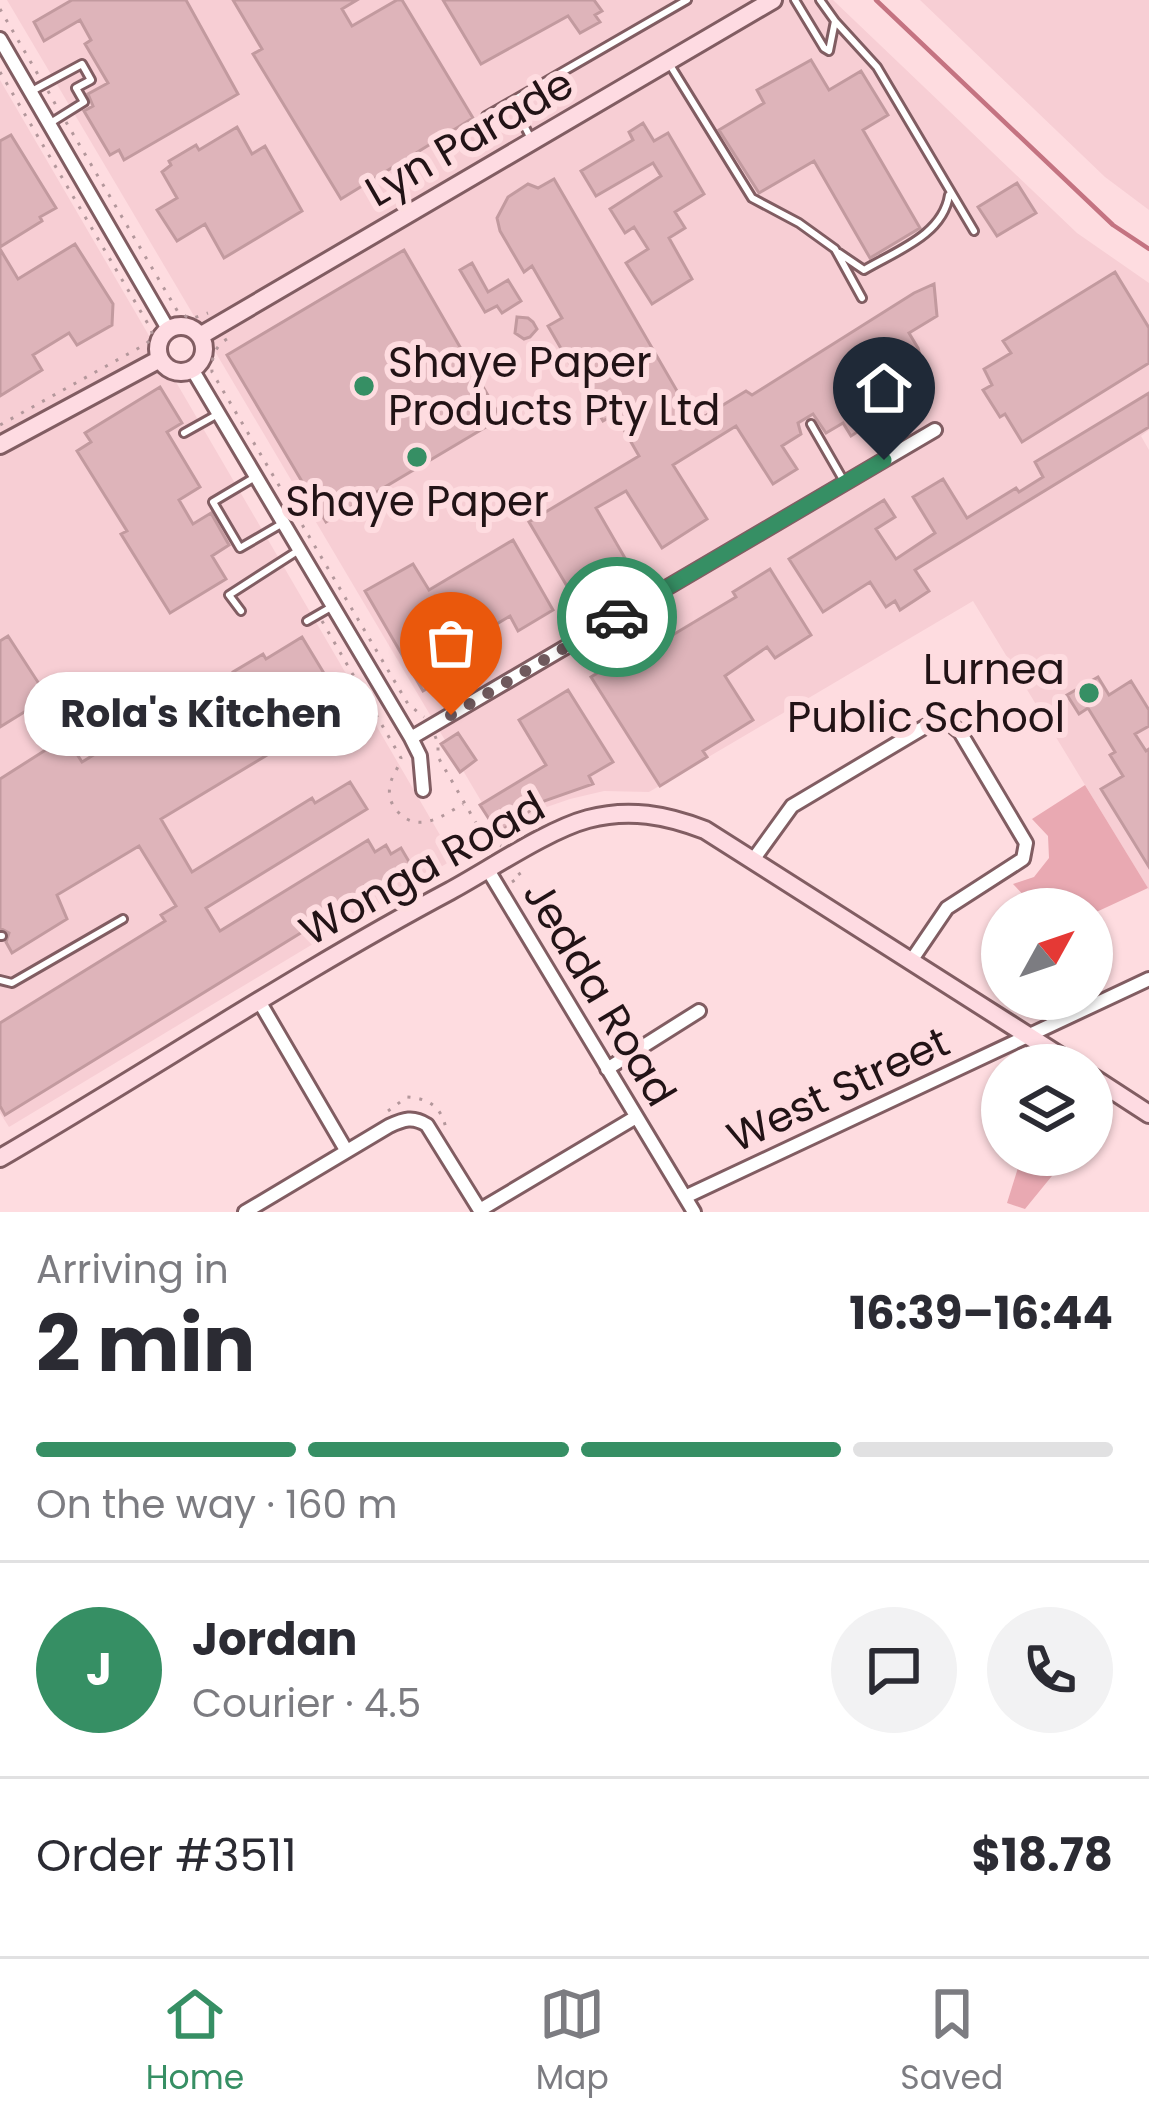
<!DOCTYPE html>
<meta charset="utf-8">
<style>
:root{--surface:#fff;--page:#f2f2f3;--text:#2b2b33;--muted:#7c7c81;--line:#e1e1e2;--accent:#368f64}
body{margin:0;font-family:Poppins,sans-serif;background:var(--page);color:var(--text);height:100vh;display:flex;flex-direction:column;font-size:45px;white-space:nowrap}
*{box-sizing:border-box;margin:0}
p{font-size:39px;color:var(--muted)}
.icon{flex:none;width:66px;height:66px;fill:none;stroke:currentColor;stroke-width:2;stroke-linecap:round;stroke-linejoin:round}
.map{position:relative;height:1212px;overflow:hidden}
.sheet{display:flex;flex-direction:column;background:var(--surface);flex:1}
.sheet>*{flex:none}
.needle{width:78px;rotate:50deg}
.controls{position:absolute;left:981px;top:888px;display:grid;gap:24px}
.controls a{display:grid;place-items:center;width:132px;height:132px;border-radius:50%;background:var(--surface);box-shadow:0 3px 9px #0004;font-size:60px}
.pin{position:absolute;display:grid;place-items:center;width:102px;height:102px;color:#fff;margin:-123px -51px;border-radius:50% 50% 50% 0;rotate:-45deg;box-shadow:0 0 12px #0007}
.pin .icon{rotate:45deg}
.courier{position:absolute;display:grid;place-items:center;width:120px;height:120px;margin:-60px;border:9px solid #368f64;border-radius:50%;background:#fff;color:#222;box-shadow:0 3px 15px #0007}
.bubble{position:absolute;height:84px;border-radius:42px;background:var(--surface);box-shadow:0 3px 9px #0004;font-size:39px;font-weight:700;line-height:84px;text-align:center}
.head em{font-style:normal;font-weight:700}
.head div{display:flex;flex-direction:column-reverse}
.head{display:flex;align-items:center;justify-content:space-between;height:204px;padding:0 36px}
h1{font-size:78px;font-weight:700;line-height:90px}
.bar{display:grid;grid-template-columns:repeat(4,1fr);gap:18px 12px;align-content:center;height:144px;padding:0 36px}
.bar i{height:15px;border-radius:9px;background:var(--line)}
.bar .on{background:var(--accent)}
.bar p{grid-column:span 4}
.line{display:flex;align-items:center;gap:30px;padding:0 36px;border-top:3px solid var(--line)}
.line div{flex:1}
.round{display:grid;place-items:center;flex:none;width:126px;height:126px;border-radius:63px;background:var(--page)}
.menu{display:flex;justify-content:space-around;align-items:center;height:168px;border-top:3px solid var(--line);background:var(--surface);font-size:33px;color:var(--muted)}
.menu a{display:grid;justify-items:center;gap:6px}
.menu .on{color:var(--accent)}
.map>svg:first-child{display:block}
.built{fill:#f7ced4}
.green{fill:#e9a9b2}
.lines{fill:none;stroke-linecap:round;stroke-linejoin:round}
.stream{stroke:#c47381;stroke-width:4.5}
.building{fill:#deb4ba;stroke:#c29a9f;stroke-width:3}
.lane-casing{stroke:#815d62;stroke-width:12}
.street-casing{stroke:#815d62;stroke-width:18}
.secondary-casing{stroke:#815d62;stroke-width:22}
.path{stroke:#b3979b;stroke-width:3;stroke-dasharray:3 9;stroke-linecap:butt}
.lane{stroke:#fff;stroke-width:6}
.street{stroke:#fff;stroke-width:12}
.secondary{stroke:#fedbe2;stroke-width:16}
.done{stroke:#6f595d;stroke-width:12;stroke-dasharray:0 21.6}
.route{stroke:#368f64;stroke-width:15}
.poi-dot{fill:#368f64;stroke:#fedce0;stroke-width:4.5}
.labels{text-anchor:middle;stroke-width:12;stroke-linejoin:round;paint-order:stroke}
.street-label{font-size:42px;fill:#221316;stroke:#fedce0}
.poi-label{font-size:42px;fill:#221316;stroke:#fedce0;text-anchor:start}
</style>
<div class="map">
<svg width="1149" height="1212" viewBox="0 0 1149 1212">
<rect width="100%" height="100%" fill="#fedce0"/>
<path class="built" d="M7,0H833L1077,233L1149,283V430L1141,436L1149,450V890L973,601L649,792L604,791L570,799L541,809L500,833Z
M920,0H1149V210L1105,177Z
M0,80L454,859L9,1127L0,1113Z"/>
<path class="green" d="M1085,785L1148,888L1092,914V909H1037L1013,884L1034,877L1049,858L1048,836L1032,819Z
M1022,1155H1069L1025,1209L1007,1203Z"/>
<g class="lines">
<path class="stream" d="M876,0L1113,225L1149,249"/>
</g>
<path class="building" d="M72,0H186L238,94L124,160L119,150L110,155L84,111L93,106L88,94L108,83L85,44L91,40L80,20L44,41L34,22Z
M233,0H357L342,9L352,26L397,0H402L473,118L341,199L253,54L262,49Z
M443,0H594L602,11L595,15L600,22L580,33L568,16L481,64Z
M811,60L829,90L861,71L888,115L863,130L920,228L870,258L814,161L759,193L719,130L764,103L757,90Z
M643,123L654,141L668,133L704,194L675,212L685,228L669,238L692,279L652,304L626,263L648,249L634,227L625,233L610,209L661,176L653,163L596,196L581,171L633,140L629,132Z
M237,127L252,154L265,146L302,211L224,258L205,224L177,241L157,210L177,198L162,172L171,165L169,161L196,145L199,150Z
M11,135L56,208L40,217L42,221L0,247V141Z
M554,179L695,422L746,391L752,395L914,293L934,284L937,316L909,333L918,348L926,376L901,392L880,358L856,374L882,416L851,436L843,423L826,433L813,414L798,423L801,434L782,446L797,469L773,484L736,426L673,465L707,519L662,548L626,491L596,508L629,565L616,574L613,569L595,580L598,584L574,598L529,522L639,456L615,414L603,421L548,326L562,318L532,266L524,272L500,231L497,218L508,197L528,184L538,188Z
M1017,183L1036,213L997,236L978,207Z
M75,244L113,304L112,325L77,345L69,333L33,355L42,370L0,396V249L18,279Z
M404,250L501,418L326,522L227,355Z
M472,263L488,292L508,280L521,301L502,313L497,306L485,312L460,270Z
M1115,272L1149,328V363L1022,442L1005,414L1000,417L983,390L992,385L984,369L1011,353L1003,341Z
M517,317L528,318L533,322L537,329L530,337L524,339L515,333Z
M160,387L182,423L167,432L200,487L179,500L193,524L211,513L229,545L212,556L226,579L170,613L121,534L127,531L77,451L91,442L85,433Z
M1149,393V427L915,570L929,591L900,610L895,601L886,607L870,582L823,612L789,559L884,500L895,517L876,529L896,559L935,533L913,497L943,479L967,518L1016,488L1019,492L1043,477L1035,462Z
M513,540L553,610L518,631L510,616L455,649L458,655L437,668L443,679L423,691L365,591L413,564L429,590Z
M770,569L811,635L775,658L767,647L725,676L753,720L703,751L707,757L660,786L591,677L638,648L641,654L736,597L733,592Z
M8,636L43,690L30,698L34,706L0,727V641Z
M302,637L345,708L161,819L192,872L312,798L315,803L350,782L367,809L206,908L220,931L368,840L375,852L386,845L391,854L401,848L411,865L5,1115L0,1106V1023L165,921L161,915L176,906L139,846L57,895L67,919L12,953L6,942L9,933L0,928V779L66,737L82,762L105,748L93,729L124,711L137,733L234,675L233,672L263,654L266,659Z
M1098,677L1109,695L1131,681L1149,710V726L1135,734L1146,751L1149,749V867L1101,789L1123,776L1110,755L1115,752L1088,708L1079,714L1067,695Z
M568,690L613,762L589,776L593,784L544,801L498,833L480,805L546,765L519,720Z
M458,733L476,760L460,772L441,744Z"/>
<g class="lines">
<g class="lane-casing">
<path id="lane" d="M795,0L824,48L829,51
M820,0L835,21L829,51
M835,21L877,67L974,231
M670,65L752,198L799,223L835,249L862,298
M30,92L82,64L91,80L76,88L84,102L52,122
M512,101L532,141
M486,116L687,0
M839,253L864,270C896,251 943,235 949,195
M811,424L845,483
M184,433L218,414
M255,477L213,502L240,548L283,523
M241,611L229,595L299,550
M307,621L333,606
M0,936H2
M0,980L12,983L123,919"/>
</g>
<g class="street-casing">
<path id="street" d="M0,39L168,329
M192,369L411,738L420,756L423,790
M411,738L935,430
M753,860L792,806L928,725L948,722L960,732L1026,843L1023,859L947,908L911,961
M488,870L694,1212
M259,1001L346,1150
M607,1069L699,1011
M685,1197L1149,979
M480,1210L636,1117
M245,1212L389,1126C404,1119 413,1116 427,1125L481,1212"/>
</g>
<g class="secondary-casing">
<path id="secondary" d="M158 349a23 23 0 1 1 46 0a23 23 0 1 1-46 0Z
M200,336L773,0
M0,445L160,359
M1092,1077L1149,1114
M0,1158C151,1070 296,973 450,891C489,870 547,830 588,819C629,808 666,815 705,830L1074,1065"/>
</g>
<path class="path" d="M0,9L40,78
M0,72L151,329L153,337L146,344L0,425
M48,91L58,109
M66,122L178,312L191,319L208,313
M227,339C215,346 211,358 212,372L408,704L424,717
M322,621L401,758C399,768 392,775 390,785C388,796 391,805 399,813C419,833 443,816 463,804
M435,736L438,743V757L483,835L501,846
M512,882L521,876L516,869
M388,1111L407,1097C428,1098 442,1107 446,1129"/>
<use href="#lane" class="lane"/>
<use href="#street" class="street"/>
<use href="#secondary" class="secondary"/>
</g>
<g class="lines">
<path class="done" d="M451,715L617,617"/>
<path class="route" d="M617,617L884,460"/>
</g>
<g class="poi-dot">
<circle cx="364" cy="386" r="12"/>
<circle cx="417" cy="457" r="12"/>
<circle cx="1089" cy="693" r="12"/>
</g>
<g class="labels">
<g class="street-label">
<text transform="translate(469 137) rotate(-30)" y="15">Lyn Parade</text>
<text transform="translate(422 868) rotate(-29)" y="15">Wonga Road</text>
<text transform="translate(600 993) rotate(59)" y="15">Jedda Road</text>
<text transform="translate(838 1089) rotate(-25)" y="15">West Street</text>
</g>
<g class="poi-label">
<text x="388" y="377">Shaye Paper<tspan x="388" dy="48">Products Pty Ltd</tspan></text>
<text x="417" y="516" text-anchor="middle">Shaye Paper</text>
<text x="1065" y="684" text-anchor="end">Lurnea<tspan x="1065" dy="48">Public School</tspan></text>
</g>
</g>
</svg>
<div class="controls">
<a><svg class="needle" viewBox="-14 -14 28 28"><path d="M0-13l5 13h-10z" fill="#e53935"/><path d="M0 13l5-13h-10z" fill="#7c7c81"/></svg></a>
<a><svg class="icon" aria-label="layers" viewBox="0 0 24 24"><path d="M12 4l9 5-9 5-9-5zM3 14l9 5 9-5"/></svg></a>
</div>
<div class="pin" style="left:451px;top:715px;background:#ea580c"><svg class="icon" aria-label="bag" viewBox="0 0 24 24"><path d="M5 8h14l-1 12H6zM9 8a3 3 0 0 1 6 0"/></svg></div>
<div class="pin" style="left:884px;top:460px;background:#1f2937"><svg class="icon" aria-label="home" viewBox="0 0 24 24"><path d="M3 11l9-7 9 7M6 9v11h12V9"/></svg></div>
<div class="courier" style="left:617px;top:617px"><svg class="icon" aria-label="car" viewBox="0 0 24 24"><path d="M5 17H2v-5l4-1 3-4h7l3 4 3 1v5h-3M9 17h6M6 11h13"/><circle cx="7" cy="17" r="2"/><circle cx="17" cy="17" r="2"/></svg></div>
<div class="bubble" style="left:24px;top:672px;width:354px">Rola's Kitchen</div>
</div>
<section class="sheet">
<div class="head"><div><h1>2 min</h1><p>Arriving in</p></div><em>16:39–16:44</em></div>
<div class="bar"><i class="on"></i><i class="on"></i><i class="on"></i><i></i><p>On the way · 160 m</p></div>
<div class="line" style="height:216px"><b class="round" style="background:var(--accent);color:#fff">J</b><div><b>Jordan</b><p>Courier · 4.5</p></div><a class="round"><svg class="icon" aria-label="chat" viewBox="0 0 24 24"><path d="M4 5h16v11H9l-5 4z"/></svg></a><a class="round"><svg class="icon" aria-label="phone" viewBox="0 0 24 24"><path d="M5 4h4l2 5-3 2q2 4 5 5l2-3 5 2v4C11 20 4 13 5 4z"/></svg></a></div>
<div class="line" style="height:156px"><div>Order #3511</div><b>$18.78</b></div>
</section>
<nav class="menu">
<a class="on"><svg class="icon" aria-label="home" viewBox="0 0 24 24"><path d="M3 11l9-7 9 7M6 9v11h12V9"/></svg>Home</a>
<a><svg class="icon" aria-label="map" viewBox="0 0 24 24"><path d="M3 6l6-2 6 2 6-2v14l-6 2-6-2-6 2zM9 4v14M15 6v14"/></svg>Map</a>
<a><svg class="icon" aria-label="saved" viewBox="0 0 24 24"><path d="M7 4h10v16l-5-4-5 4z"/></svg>Saved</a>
</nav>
